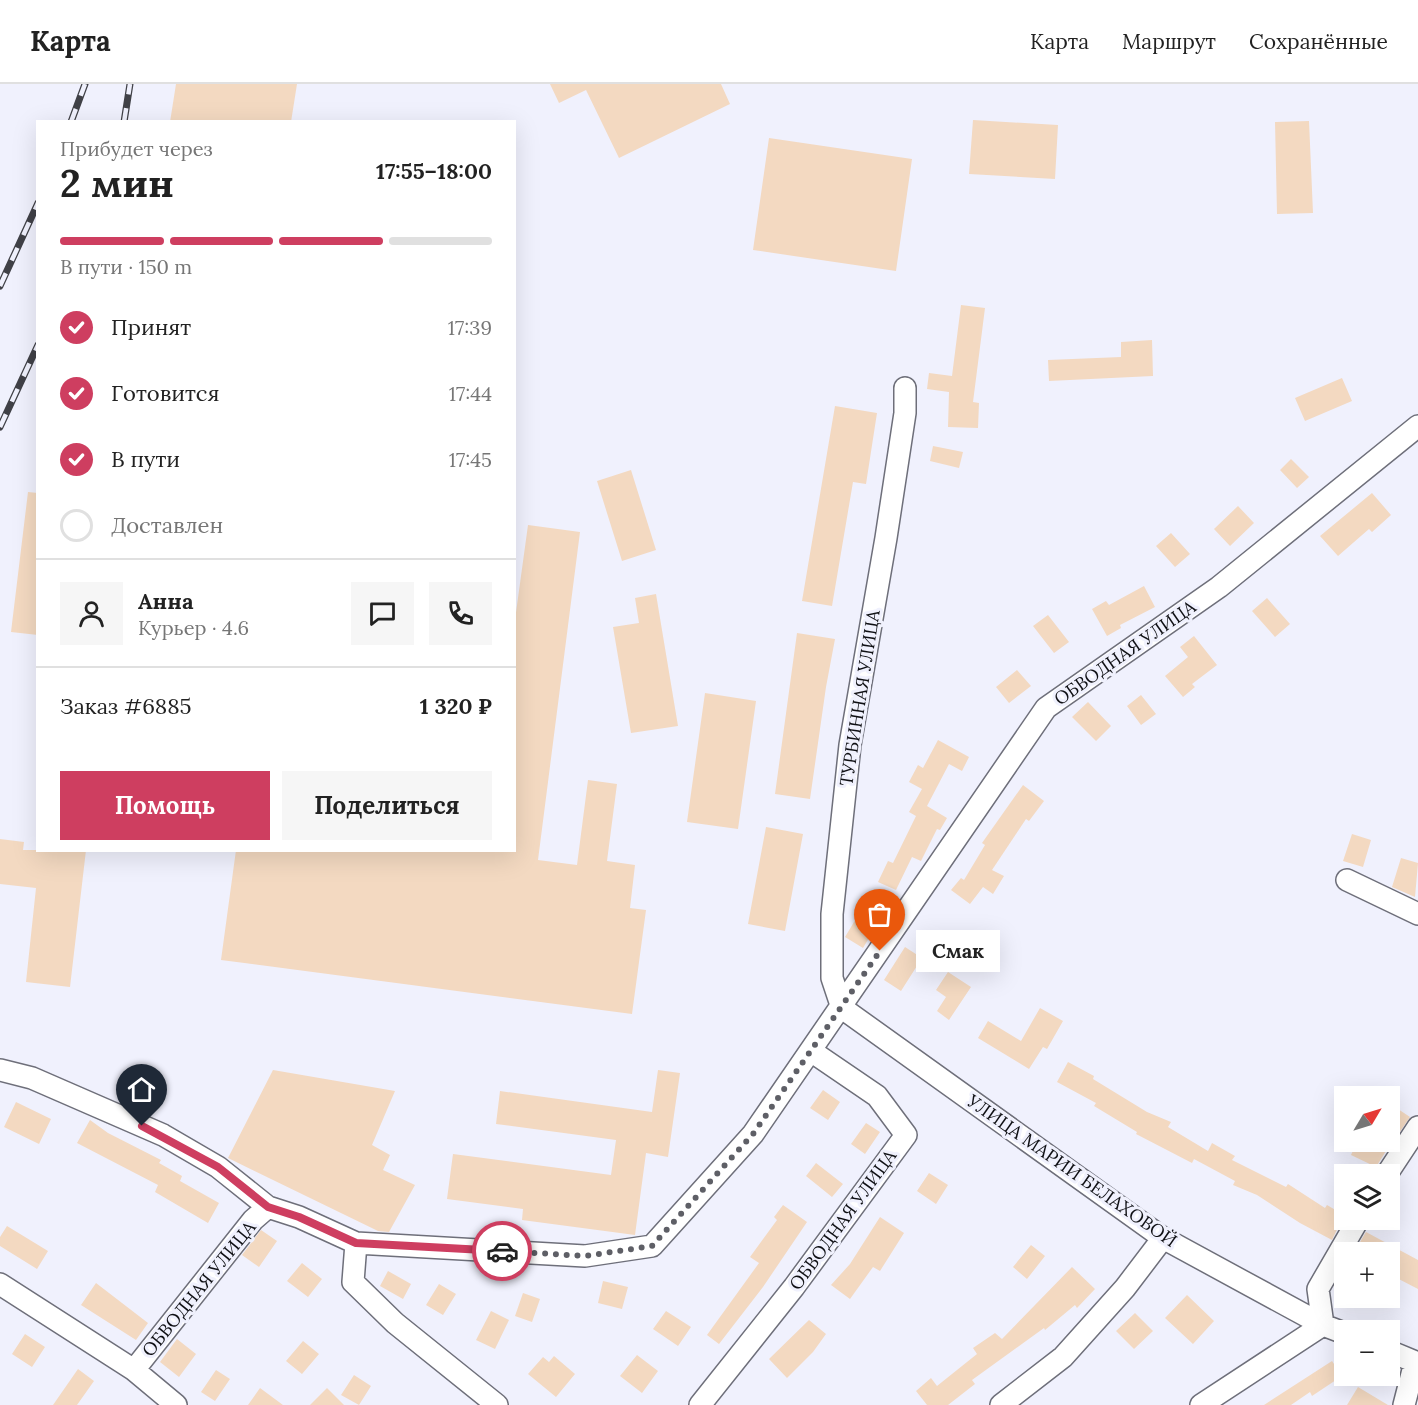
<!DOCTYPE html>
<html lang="ru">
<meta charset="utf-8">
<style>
:root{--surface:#fff;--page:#f6f6f6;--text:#222;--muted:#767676;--line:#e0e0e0;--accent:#ce3e60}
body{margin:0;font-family:Lora,serif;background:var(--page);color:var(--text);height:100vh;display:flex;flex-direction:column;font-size:22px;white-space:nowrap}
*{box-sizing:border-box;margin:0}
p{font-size:20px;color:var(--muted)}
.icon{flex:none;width:33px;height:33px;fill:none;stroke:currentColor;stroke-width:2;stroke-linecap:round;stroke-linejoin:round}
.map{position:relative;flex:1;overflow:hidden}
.sheet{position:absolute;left:36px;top:36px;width:480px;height:732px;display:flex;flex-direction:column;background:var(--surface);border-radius:0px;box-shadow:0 6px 24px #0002}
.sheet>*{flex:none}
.needle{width:39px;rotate:52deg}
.buttons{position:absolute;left:1334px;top:1002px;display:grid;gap:12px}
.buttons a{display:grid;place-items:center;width:66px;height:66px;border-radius:0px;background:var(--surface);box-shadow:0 6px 24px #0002;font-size:30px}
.pin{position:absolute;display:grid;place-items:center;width:51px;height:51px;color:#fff;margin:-62px -26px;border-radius:50% 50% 50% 0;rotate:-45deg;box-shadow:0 0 6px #0007}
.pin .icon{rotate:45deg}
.courier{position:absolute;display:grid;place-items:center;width:60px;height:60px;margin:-30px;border:4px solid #ce3e60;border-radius:50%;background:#fff;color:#222;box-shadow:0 2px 8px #0007}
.bubble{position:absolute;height:42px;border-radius:0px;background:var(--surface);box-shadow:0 6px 24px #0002;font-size:20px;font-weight:700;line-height:42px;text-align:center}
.summary em{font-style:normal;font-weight:700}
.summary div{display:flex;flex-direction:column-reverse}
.summary{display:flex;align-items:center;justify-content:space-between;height:102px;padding:0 24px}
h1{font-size:39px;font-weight:700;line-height:45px}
.bar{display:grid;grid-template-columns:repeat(4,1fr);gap:9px 6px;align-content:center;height:72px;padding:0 24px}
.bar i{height:8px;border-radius:4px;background:var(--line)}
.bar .current{background:var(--accent)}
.bar p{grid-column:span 4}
.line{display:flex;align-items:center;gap:15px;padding:0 24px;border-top:2px solid var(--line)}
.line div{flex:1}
.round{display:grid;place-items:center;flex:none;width:63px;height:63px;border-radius:0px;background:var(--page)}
ol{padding:0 24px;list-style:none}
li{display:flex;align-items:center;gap:18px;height:66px}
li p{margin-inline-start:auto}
li .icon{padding:6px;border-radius:50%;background:var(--accent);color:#fff;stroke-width:4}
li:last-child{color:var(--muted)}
li i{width:33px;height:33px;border:3px solid var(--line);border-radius:50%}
.cta{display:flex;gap:12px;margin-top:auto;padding:12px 24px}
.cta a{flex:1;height:69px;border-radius:0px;background:var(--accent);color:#fff;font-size:24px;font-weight:700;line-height:69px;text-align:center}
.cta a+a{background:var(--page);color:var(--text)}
header{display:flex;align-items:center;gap:36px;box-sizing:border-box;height:84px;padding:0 30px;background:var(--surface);border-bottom:2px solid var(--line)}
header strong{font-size:28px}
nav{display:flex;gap:33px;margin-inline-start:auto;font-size:21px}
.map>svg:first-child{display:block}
.building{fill:#f3d9c1}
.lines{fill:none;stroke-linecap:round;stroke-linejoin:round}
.street-casing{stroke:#6e6f7a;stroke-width:24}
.street{stroke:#fff;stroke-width:21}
.rail-casing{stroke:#404147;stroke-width:7}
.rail{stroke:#f0f1fd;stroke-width:4.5;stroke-dasharray:14;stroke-linecap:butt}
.done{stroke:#5e5f66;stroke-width:6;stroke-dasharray:0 10.8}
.route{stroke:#ce3e60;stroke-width:8}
.labels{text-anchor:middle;stroke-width:6;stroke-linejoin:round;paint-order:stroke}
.street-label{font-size:18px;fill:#0f1014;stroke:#f0f1fd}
</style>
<header>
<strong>Карта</strong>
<nav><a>Карта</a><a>Маршрут</a><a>Сохранённые</a></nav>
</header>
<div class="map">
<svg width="1418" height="1321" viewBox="0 0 1418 1321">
<rect width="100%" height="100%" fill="#f0f1fd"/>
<path class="building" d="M176,0H297L291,38H170Z
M550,0H721L730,20L619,74L586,6L559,19Z
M973,36L1058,41L1055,95L969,90Z
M1309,37L1313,129L1277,130L1275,38Z
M769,54L912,75L896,187L753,166Z
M961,221L985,224L973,318L979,319L978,344L948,343L949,308L927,305L929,289L952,292Z
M1152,256L1153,292L1049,297L1048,276L1121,273V258Z
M1342,294L1352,317L1305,337L1295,314Z
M835,322L877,329L866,400L853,398L832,522L802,517Z
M933,362L963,368L959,384L930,377Z
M1291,375L1309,393L1297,404L1280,386Z
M631,386L656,466L622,477L597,397Z
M28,408L38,409V551L11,548Z
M1372,409L1391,431L1372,448L1369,445L1338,472L1320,452Z
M1238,422L1254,439L1230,462L1214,445Z
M528,441L580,448L538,776L577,781L588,696L617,700L607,777L635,781L630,824L646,826L632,930L221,876L236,766H514V543Z
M1171,449L1190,470L1175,483L1156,462Z
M1144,502L1155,523L1120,541L1121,544L1107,552L1092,525L1106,517L1109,521Z
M656,510L678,642L631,649L613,543L639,539L635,514Z
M1267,514L1290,540L1275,553L1252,527Z
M1048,531L1069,558L1054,569L1033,542Z
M797,549L835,555L826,603L810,715L775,710Z
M1194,552L1217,581L1192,600L1195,603L1183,613L1165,592L1188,573L1180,563Z
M1017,586L1031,602L1009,619L996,603Z
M705,609L756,617L738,745L687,738Z
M1141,611L1156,630L1141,641L1127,622Z
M1088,618L1111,642L1096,657L1072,633Z
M938,656L969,673L962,687L949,680L927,722L947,734L940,746L937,745L921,777L912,773L896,806L878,798L888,777L893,779L916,732L909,728L922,705L909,698L918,681L923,684Z
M1023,701L1044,717L1029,737L1026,735L992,786L1004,792L993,810L983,803L970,820L951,806L961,794L964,796L985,761L982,759Z
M766,743L803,750L785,847L748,840Z
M1352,750L1371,756L1363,783L1343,777Z
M0,755L24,758L23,766H86L70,903L26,898L36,804L0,800Z
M1401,774L1418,779L1415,813L1392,803Z
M857,833L875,844L863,864L845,853Z
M905,863L922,874L901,907L884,896Z
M948,888L971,903L949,936L937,927L946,913L936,906Z
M1040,924L1063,937L1047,965L1043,963L1029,985L978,954L988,937L1021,957Z
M1068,978L1094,992L1093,995L1147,1028L1171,1038L1168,1043L1208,1067L1212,1059L1235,1072L1232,1076L1286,1103L1288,1100L1325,1124L1327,1121L1344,1131L1332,1156L1300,1139L1257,1111L1233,1101L1235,1097L1194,1075L1192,1079L1136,1050L1137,1048L1094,1022L1096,1019L1057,998Z
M273,986L395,1007L372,1061L390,1071L383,1086L415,1101L389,1148L378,1147L228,1074Z
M658,986L680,989L668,1073L646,1069L635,1151L522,1136L523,1125L447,1115L453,1070L611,1091L616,1056L496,1040L500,1007L652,1028Z
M823,1006L840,1018L828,1036L810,1024Z
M16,1018L51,1035L39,1060L4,1043Z
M1389,1019L1410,1033L1397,1052L1389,1048Z
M90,1036L108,1049L161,1076L159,1079L182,1092L180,1097L219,1119L208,1139L155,1108L158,1101L77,1059Z
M866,1039L880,1048L865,1070L851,1060Z
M1357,1058H1367L1386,1067L1376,1083L1351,1071Z
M816,1079L843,1100L832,1113L806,1092Z
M929,1089L948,1101L936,1120L917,1107Z
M783,1121L807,1138L763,1203L719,1260L707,1251L759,1179L750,1173L777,1136L774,1133Z
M880,1133L904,1149L880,1187L873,1183L850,1215L831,1201L850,1180Z
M7,1142L48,1167L37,1185L0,1162V1153Z
M261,1146L277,1157L259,1183L242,1171Z
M1366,1148L1418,1176V1205L1389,1190L1399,1168H1354Z
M1031,1161L1045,1172L1027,1195L1013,1183Z
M302,1179L322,1195L308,1213L287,1197Z
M1072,1183L1095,1205L1077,1224L1075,1221L1045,1246L1044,1244L972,1296L975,1300L948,1321H927L916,1307L931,1294L937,1302L977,1270L973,1264L995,1249L1002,1255Z
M388,1187L411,1200L403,1215L380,1202Z
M603,1197L628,1203L622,1225L598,1219Z
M96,1199L148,1239L136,1256L81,1221Z
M439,1200L456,1210L443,1231L426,1221Z
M523,1209L540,1215L532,1238L515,1232Z
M1187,1211L1214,1237L1193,1260L1165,1234Z
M491,1227L509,1236L495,1265L476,1256Z
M666,1227L691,1243L678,1262L653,1245Z
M1135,1229L1153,1247L1134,1265L1116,1247Z
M809,1236L826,1250L813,1268L787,1294L769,1275Z
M25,1250L45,1263L32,1283L12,1270Z
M177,1255L196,1270L179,1293L160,1278Z
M303,1257L319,1270L302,1290L286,1277Z
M637,1271L658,1287L642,1309L620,1292Z
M554,1272L575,1290L556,1313L528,1290L543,1273L549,1278Z
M1332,1277L1342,1292L1312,1312L1310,1308L1291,1321H1264Z
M78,1285L94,1297L77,1321H53Z
M216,1286L230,1295L215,1317L201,1308Z
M354,1291L371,1302L359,1321L341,1311Z
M1358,1303L1388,1321H1347Z
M260,1304L283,1321H248Z
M327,1304L344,1321H310Z"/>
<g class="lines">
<g class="street-casing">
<path id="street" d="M1347,796L1418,830
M842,924L832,894V830L850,661L886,454L905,329V304
M842,924L1163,1154L1323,1241L1344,1249
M0,986L32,994L163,1051L218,1083L268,1123
M1387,1090L1418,1043
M356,1159L353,1198L395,1239L497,1321
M0,1200L134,1286L176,1321
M1323,1241L1318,1205L1358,1136
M1389,1267L1418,1279
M134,1286L253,1136L268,1123L299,1133L356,1159L585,1172L652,1162L753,1050L1046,624L1219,503L1418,342
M700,1321L794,1203L906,1051L877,1012L811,967
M1001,1321L1063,1273L1125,1204L1163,1154
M1201,1321L1323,1241
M1404,1321L1415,1278"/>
</g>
<use href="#street" class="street"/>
<g class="rail-casing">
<path id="rail" d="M71,38L85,0
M124,38L130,0
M0,202L38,119
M0,343L38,261"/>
</g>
<use href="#rail" class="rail"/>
</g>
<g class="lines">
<path class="done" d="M502,1167L585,1172L652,1162L753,1050L880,867"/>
<path class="route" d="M142,1042L218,1083L268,1123L299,1133L356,1159L502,1167"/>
</g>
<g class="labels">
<g class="street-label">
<text transform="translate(1125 569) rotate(-35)" y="6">ОБВОДНАЯ УЛИЦА</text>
<text transform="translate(860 614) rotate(-81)" y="6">ТУРБИННАЯ УЛИЦА</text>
<text transform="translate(1072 1087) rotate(35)" y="6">УЛИЦА МАРИИ БЕЛАХОВОЙ</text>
<text transform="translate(843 1136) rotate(-54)" y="6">ОБВОДНАЯ УЛИЦА</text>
<text transform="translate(199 1205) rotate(-51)" y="6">ОБВОДНАЯ УЛИЦА</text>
</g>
</g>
</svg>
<div class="buttons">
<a><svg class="needle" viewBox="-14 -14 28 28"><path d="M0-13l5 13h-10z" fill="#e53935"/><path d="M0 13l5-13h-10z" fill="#767676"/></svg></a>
<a><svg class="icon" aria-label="layers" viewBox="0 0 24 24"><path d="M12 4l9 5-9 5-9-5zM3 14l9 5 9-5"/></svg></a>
<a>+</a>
<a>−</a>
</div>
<div class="pin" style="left:880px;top:867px;background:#ea580c"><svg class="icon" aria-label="bag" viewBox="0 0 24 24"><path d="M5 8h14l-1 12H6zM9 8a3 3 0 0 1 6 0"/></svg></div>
<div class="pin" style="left:142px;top:1042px;background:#1f2937"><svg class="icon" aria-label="home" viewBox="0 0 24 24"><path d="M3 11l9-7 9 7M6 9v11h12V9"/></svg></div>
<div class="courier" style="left:502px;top:1167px"><svg class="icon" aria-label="car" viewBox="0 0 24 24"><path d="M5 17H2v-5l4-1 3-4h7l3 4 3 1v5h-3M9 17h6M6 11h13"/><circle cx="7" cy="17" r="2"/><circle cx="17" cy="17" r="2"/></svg></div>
<div class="bubble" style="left:916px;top:846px;width:84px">Смак</div>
<section class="sheet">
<div class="summary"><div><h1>2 мин</h1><p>Прибудет через</p></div><em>17:55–18:00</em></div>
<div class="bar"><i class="current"></i><i class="current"></i><i class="current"></i><i></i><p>В пути · 150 m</p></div>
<ol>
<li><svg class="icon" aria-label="check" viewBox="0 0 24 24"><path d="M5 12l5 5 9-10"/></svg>Принят<p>17:39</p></li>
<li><svg class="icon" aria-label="check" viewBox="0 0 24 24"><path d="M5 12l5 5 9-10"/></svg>Готовится<p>17:44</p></li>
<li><svg class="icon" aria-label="check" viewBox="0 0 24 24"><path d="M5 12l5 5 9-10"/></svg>В пути<p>17:45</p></li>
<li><i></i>Доставлен</li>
</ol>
<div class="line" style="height:108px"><a class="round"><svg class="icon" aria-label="person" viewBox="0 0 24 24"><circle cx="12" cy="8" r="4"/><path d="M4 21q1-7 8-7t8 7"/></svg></a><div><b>Анна</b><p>Курьер · 4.6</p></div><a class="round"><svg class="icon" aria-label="chat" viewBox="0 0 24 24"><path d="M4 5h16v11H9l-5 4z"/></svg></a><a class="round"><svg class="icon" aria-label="phone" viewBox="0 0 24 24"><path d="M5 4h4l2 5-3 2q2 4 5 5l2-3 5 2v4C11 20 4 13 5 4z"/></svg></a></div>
<div class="line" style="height:78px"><div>Заказ #6885</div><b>1 320 ₽</b></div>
<div class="cta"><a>Помощь</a><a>Поделиться</a></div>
</section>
</div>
